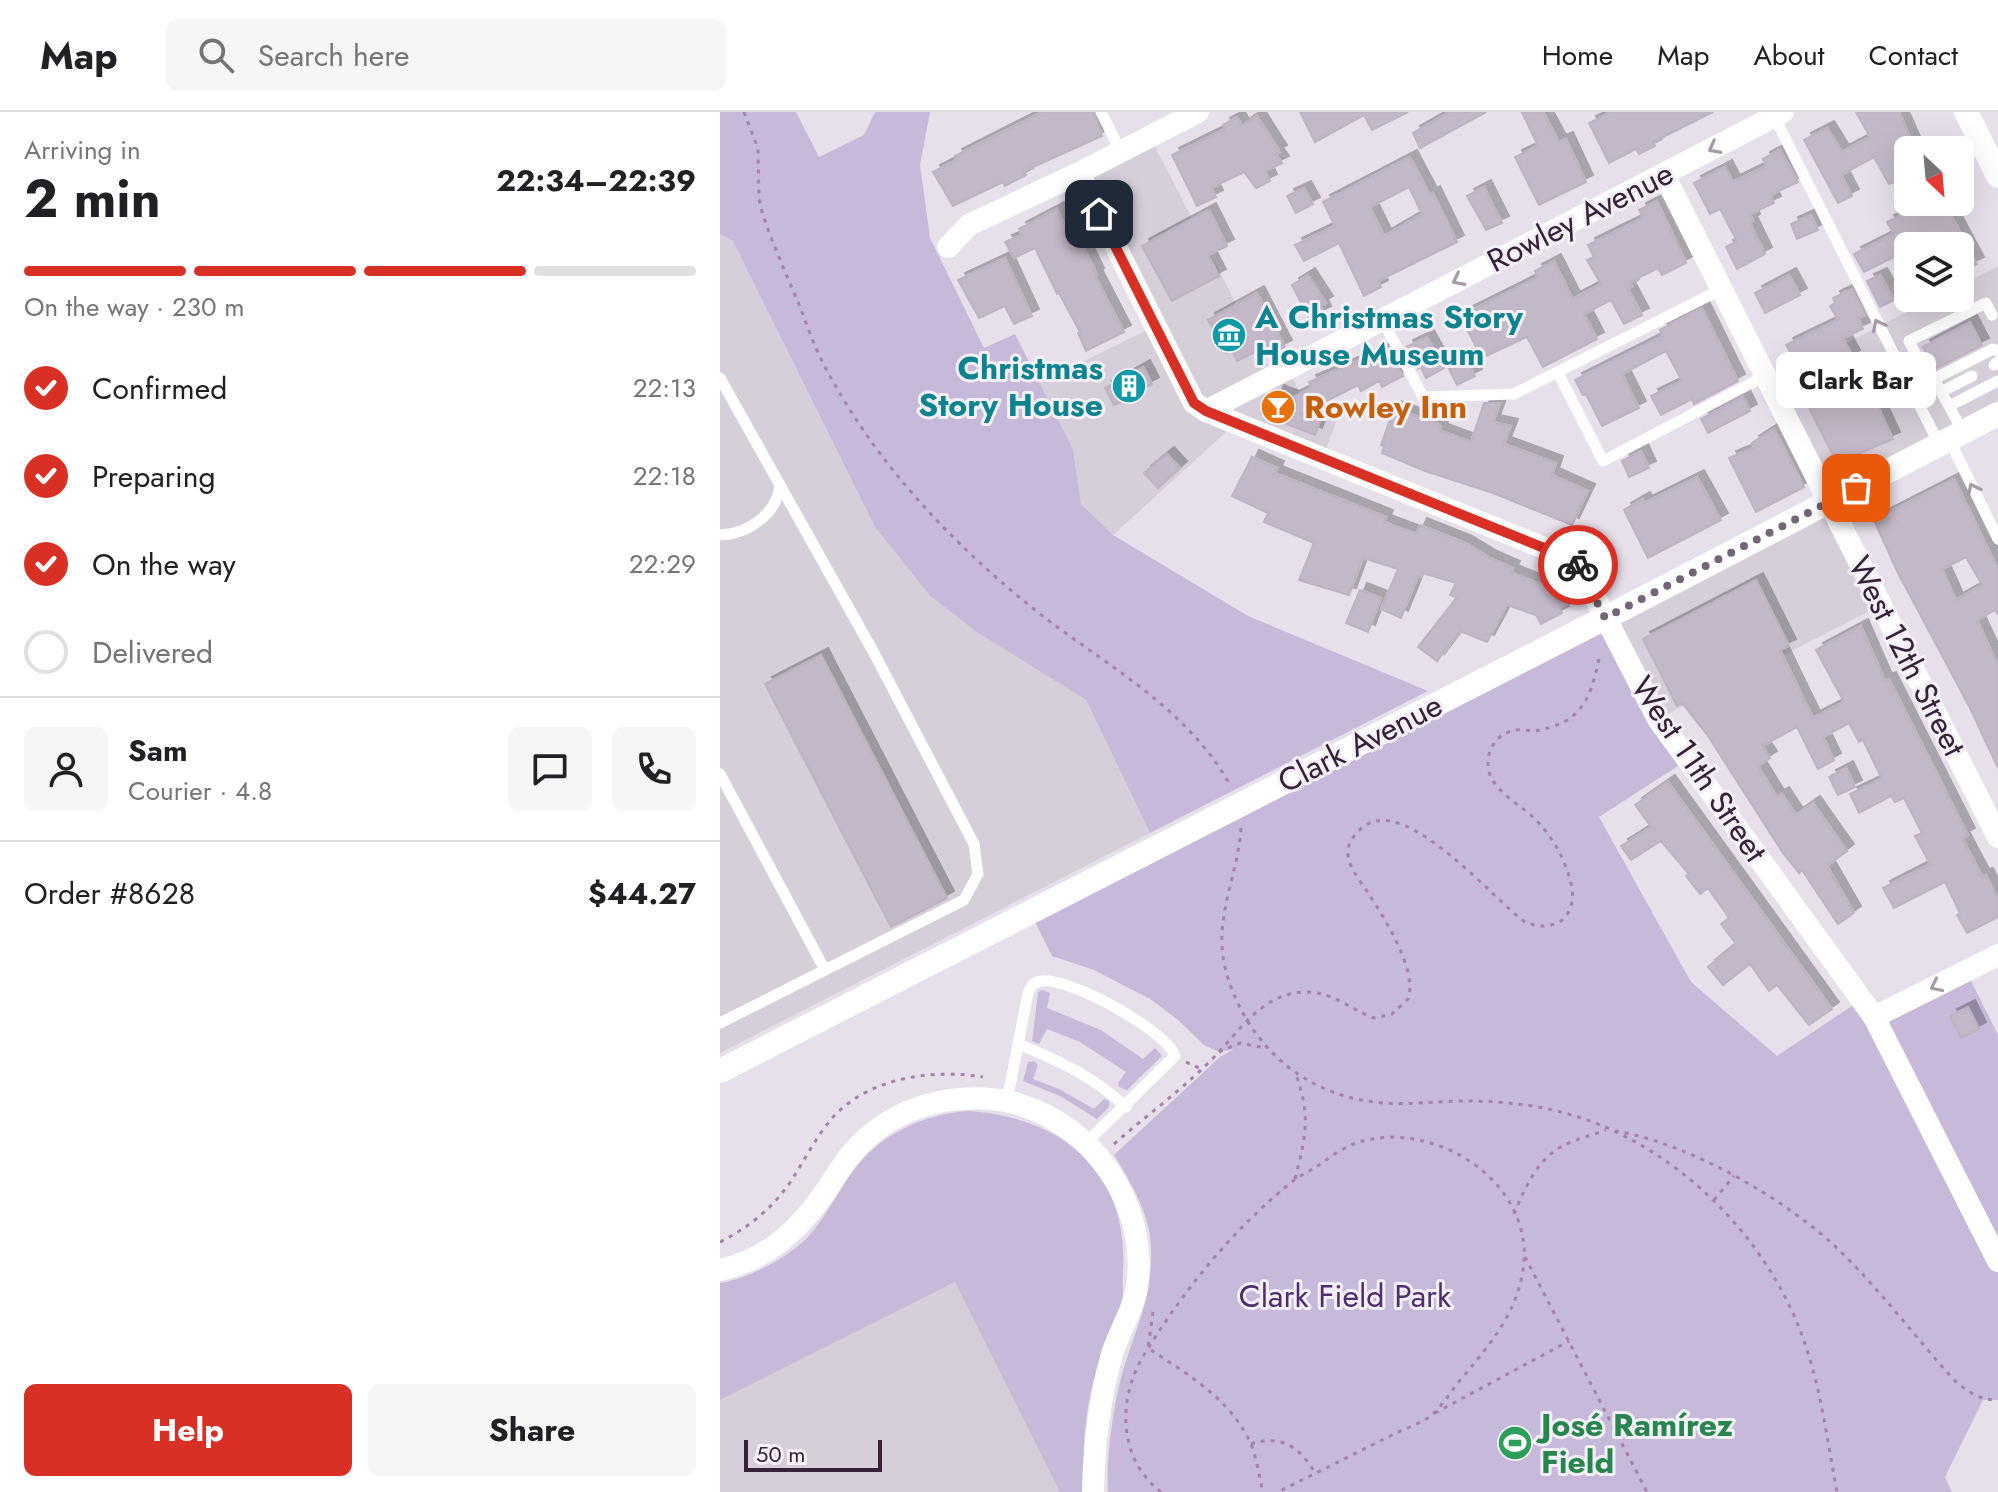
<!DOCTYPE html>
<meta charset="utf-8">
<style>
:root{--surface:#fff;--page:#f6f6f6;--text:#202124;--muted:#757577;--line:#e0e0e0;--accent:#d93025}
body{margin:0;font-family:Jost,sans-serif;background:var(--page);color:var(--text);height:100vh;display:flex;flex-direction:column;font-size:30px;white-space:nowrap}
*{box-sizing:border-box;margin:0}
p{font-size:26px;color:var(--muted)}
.icon{flex:none;width:44px;height:44px;fill:none;stroke:currentColor;stroke-width:2;stroke-linecap:round;stroke-linejoin:round}
.map{position:relative;flex:1;overflow:hidden}
.side{display:flex;flex-direction:column;background:var(--surface);width:720px}
.side>*{flex:none}
.needle{width:52px;rotate:154deg}
.tools{position:absolute;left:1174px;top:24px;display:grid;gap:16px}
.tools a{display:grid;place-items:center;width:80px;height:80px;border-radius:12px;background:var(--surface);box-shadow:0 8px 32px #0002;font-size:40px}
.scale{position:absolute;left:24px;bottom:20px;width:138px;box-sizing:border-box;padding-left:8px;border:4px solid #362139;border-top:0;font-size:22px;line-height:28px;white-space:nowrap;color:#362139;-webkit-text-stroke:6px #f4f0f7;paint-order:stroke}
.pin{position:absolute;display:grid;place-items:center;width:68px;height:68px;color:#fff;margin:-34px;border-radius:16px;box-shadow:0 4px 12px #0006}
.courier{position:absolute;display:grid;place-items:center;width:80px;height:80px;margin:-40px;border:6px solid #d93025;border-radius:50%;background:#fff;color:#222;box-shadow:0 2px 10px #0007}
.bubble{position:absolute;height:56px;border-radius:12px;background:var(--surface);box-shadow:0 8px 32px #0002;font-size:26px;font-weight:700;line-height:56px;text-align:center}
.overview em{font-style:normal;font-weight:700}
.overview div{display:flex;flex-direction:column-reverse}
.overview{display:flex;align-items:center;justify-content:space-between;height:136px;padding:0 24px}
h1{font-size:52px;font-weight:700;line-height:60px}
.bar{display:grid;grid-template-columns:repeat(4,1fr);gap:12px 8px;align-content:center;height:96px;padding:0 24px}
.bar i{height:10px;border-radius:6px;background:var(--line)}
.bar .active{background:var(--accent)}
.bar p{grid-column:span 4}
.line{display:flex;align-items:center;gap:20px;padding:0 24px;border-top:2px solid var(--line)}
.line div{flex:1}
.round{display:grid;place-items:center;flex:none;width:84px;height:84px;border-radius:12px;background:var(--page)}
ol{padding:0 24px;list-style:none}
li{display:flex;align-items:center;gap:24px;height:88px}
li p{margin-inline-start:auto}
li .icon{padding:8px;border-radius:50%;background:var(--accent);color:#fff;stroke-width:4}
li:last-child{color:var(--muted)}
li i{width:44px;height:44px;border:4px solid var(--line);border-radius:50%}
.cta{display:flex;gap:16px;margin-top:auto;padding:16px 24px}
.cta a{flex:1;height:92px;border-radius:12px;background:var(--accent);color:#fff;font-size:32px;font-weight:700;line-height:92px;text-align:center}
.cta a+a{background:var(--page);color:var(--text)}
header{display:flex;align-items:center;gap:48px;box-sizing:border-box;height:112px;padding:0 40px;background:var(--surface);border-bottom:2px solid var(--line)}
header strong{font-size:38px}
nav{display:flex;gap:44px;margin-inline-start:auto;font-size:28px}
.search{width:560px;height:72px;background:var(--page);display:flex;align-items:center;gap:20px;box-sizing:border-box;padding:0 28px;border-radius:12px;color:var(--muted);font-size:30px}
main{display:flex;flex:1;min-height:0}
.map>svg:first-child{display:block}
.built{fill:#d6ced9}
.green{fill:#c7b9da}
.building{fill:#c3b8c7;stroke:#bfb2c3;stroke-width:2;fill-rule:evenodd;filter:url(#shadow)}
.lines{fill:none;stroke-linecap:round;stroke-linejoin:round}
.path{stroke:#a582ab;stroke-width:3;stroke-dasharray:4 6;stroke-linecap:butt}
.lane{stroke:#fff;stroke-width:11}
.street{stroke:#fff;stroke-width:22}
.secondary{stroke:#fff;stroke-width:24}
.oneway{stroke:#a59ba6}
.done{stroke:#746477;stroke-width:8;stroke-dasharray:0 14.4}
.route{stroke:#d93025;stroke-width:10}
.labels{text-anchor:middle;stroke-width:6;stroke-linejoin:round;paint-order:stroke}
.street-label{font-size:32px;fill:#362139;stroke:#f4f0f7}
.culture-label{font-size:32px;font-weight:bold;fill:#0d838f;stroke:#f4f0f7;text-anchor:start}
.food-label{font-size:32px;font-weight:bold;fill:#c56008;stroke:#f4f0f7;text-anchor:start}
.park-label{font-size:32px;fill:#502e6d;stroke:#f4f0f7}
.leisure-label{font-size:32px;font-weight:bold;fill:#27864d;stroke:#f4f0f7;text-anchor:start}
</style>
<header>
<strong>Map</strong>
<div class="search"><svg class="icon" aria-label="search" viewBox="0 0 24 24"><circle cx="10" cy="10" r="6"/><path d="M15 15l6 6"/></svg>Search here</div>
<nav><a>Home</a><a>Map</a><a>About</a><a>Contact</a></nav>
</header>
<main>
<section class="side">
<div class="overview"><div><h1>2 min</h1><p>Arriving in</p></div><em>22:34–22:39</em></div>
<div class="bar"><i class="active"></i><i class="active"></i><i class="active"></i><i></i><p>On the way · 230 m</p></div>
<ol>
<li><svg class="icon" aria-label="check" viewBox="0 0 24 24"><path d="M5 12l5 5 9-10"/></svg>Confirmed<p>22:13</p></li>
<li><svg class="icon" aria-label="check" viewBox="0 0 24 24"><path d="M5 12l5 5 9-10"/></svg>Preparing<p>22:18</p></li>
<li><svg class="icon" aria-label="check" viewBox="0 0 24 24"><path d="M5 12l5 5 9-10"/></svg>On the way<p>22:29</p></li>
<li><i></i>Delivered</li>
</ol>
<div class="line" style="height:144px"><a class="round"><svg class="icon" aria-label="person" viewBox="0 0 24 24"><circle cx="12" cy="8" r="4"/><path d="M4 21q1-7 8-7t8 7"/></svg></a><div><b>Sam</b><p>Courier · 4.8</p></div><a class="round"><svg class="icon" aria-label="chat" viewBox="0 0 24 24"><path d="M4 5h16v11H9l-5 4z"/></svg></a><a class="round"><svg class="icon" aria-label="phone" viewBox="0 0 24 24"><path d="M5 4h4l2 5-3 2q2 4 5 5l2-3 5 2v4C11 20 4 13 5 4z"/></svg></a></div>
<div class="line" style="height:104px"><div>Order #8628</div><b>$44.27</b></div>
<div class="cta"><a>Help</a><a>Share</a></div>
</section>
<div class="map">
<svg width="1278" height="1380" viewBox="0 0 1278 1380">
<defs>
<filter id="shadow"><feDropShadow dx="7" dy="-7" stdDeviation="0" flood-color="#0004"/></filter>
</defs>
<rect width="100%" height="100%" fill="#e7dfea"/>
<path class="built" d="M430,25L553,263L567,256L586,292L618,304L603,346L516,311L393,423L361,392L353,337L320,271L435,214L359,61Z
M0,122L13,129L155,415L210,484L258,521L366,588L430,721L0,941Z
M1278,154V302L1109,390L1161,493L938,607L885,506L1109,390L1049,270L1215,186H1240V174Z
M235,1170L340,1380H0V1288Z"/>
<path class="green" d="M0,0H76L99,45L144,23L155,0H210L200,53L210,126L264,236L295,222L353,337L361,392L393,423L528,504L708,579L430,721L366,588L258,521L210,484L155,415L13,129L0,122Z
M885,506L967,648L879,705L971,870L1057,944L1141,888L1154,905L1246,859L1278,923V1288H1263L1225,1365L1232,1380H388C386,1345 394,1286 405,1252C419,1209 433,1180 431,1133C429,1101 411,1070 394,1043L500,945L514,937L499,940L484,933L458,908L430,887L374,858L332,844L310,800Z
M323,878L330,881L327,896L381,918L423,947L435,936L442,944L407,978L399,975L398,971L406,960L360,930L327,917L319,932L312,929L318,880Z
M314,949L318,953L313,967L339,977L374,997L384,987L389,989V995L377,1007L340,984L303,969L308,950Z
M250,999C344,1006 409,1061 403,1159C402,1169 404,1180 402,1190C398,1209 386,1229 380,1247C366,1288 360,1337 366,1380H340L235,1170L0,1288V1171C28,1167 67,1146 87,1126C107,1105 119,1076 137,1054C164,1020 208,1001 250,999Z"/>
<path class="building" d="M322,0H373L382,24L304,59L306,63L285,74L283,70L233,94L213,60L237,48L235,44Z
M580,0H688L652,18L644,3L595,30Z
M730,0H766L700,36L693,21Z
M802,0H823L839,30L846,27L866,70L819,93L795,45L818,34Z
M892,0H993L933,30L935,34L919,42L916,37L889,51L869,11Z
M1136,0H1179L1196,38H1188V90H1224L1257,152L1240,160V134H1188V138L1144,160L1134,142L1174,122L1167,110L1191,99L1173,70L1169,72L1154,45L1121,63L1132,84L1118,91L1084,28L1107,16L1122,40L1150,25Z
M537,4L560,40L556,42L562,51L545,59L550,69L536,76L524,60L491,76L496,85L477,94L452,43L505,17L503,13L517,5L522,14Z
M1060,38L1078,70L1050,83L1054,91L1030,102L1033,109L1030,111L1045,142L1017,157L1006,135L1017,129L1000,97L990,102L974,71L1005,55L1013,70L1046,54L1043,47Z
M690,45L710,83L713,81L737,130L658,169L661,175L644,184L619,131L584,149L575,133L615,114L603,90ZM689,75L702,102L664,124L650,95Z
M764,75L782,111L766,118L747,84Z
M584,76L593,92L576,101L567,84Z
M937,89L966,151L942,163L938,156L910,170L912,174L908,177L922,203L904,212L891,188L864,202L877,227L823,255L807,225L762,246L740,204L818,165L815,159L834,149L853,187L881,172L867,148L874,145L868,133L923,106L919,98Z
M337,97L348,120L354,117L362,132L377,163L375,164L404,220L366,239L358,221L360,220L339,181L337,182L315,136L294,146L285,130L302,123L299,117Z
M489,98L507,134L488,143L499,164L452,189L422,134Z
M1091,103L1098,118L1077,127L1071,112Z
M285,146L312,204L294,212L285,194L259,206L238,168Z
M588,163L606,191L601,194L604,201L590,208L572,173Z
M1069,163L1080,183L1045,201L1035,181Z
M1160,163L1174,188L1160,195L1147,169Z
M1132,177L1145,203L1138,206L1143,217L1123,226L1133,245L1087,269L1066,233L1118,208L1110,194L1115,191L1113,186Z
M537,181L565,235L547,244L543,236L517,249L512,238L506,241L488,208Z
M982,196L1018,269L974,292L972,287L941,303L931,284L962,269L946,239L902,262L919,296L882,314L866,282L863,283L855,268L943,224L940,218Z
M1250,210L1262,233L1215,257L1203,235Z
M707,225L724,256L706,266L701,255L698,257L686,235Z
M666,237L683,264L662,275L659,269L641,279L638,273L581,302L600,309L595,323L541,302L546,289L554,287L557,280L572,286L592,276L589,270Z
M746,248L755,264L737,273L729,257Z
M423,255L432,272L416,281L418,284L394,293L385,276Z
M1142,264L1144,269L1146,268L1173,327L1117,351L1089,296Z
M1023,285L1030,299L988,321L981,307Z
M764,291H780L773,310L791,314L784,332L836,351L832,363L868,379L852,413L773,381L705,359L662,341L664,334L661,333L674,296L720,313L721,319L751,330Z
M1054,317L1084,375L1036,400L1009,346L1034,336L1032,331Z
M921,339L929,356L909,365L902,349Z
M447,342L460,356L438,376L424,361Z
M532,345L557,356L555,361L666,405L664,410L696,422L700,413L745,431L770,446L793,456L791,460L832,477L840,473L849,490L839,495L842,501L821,512L816,503L787,493L767,530L740,519L717,549L698,535L737,485L730,483L736,471L703,461L701,465L698,464L681,506L661,497L678,457L643,446L629,483L579,468L594,431L544,410L548,401L512,384Z
M977,365L1001,408L928,446L904,398L923,387L925,391Z
M1234,367L1278,457V502L1275,498L1257,508L1278,554V656L1250,596L1177,459L1154,408ZM1246,445L1262,473L1236,488L1222,457Z
M1036,468L1069,534L1060,538L1093,606L1124,590L1096,538L1141,514L1165,569L1169,567L1248,723L1242,726L1262,764L1266,763L1278,788V805L1247,821L1237,803L1240,801L1225,770L1174,796L1163,776L1210,752L1195,724L1202,721L1184,686L1175,690L1171,684L1139,701L1130,682L1162,667L1143,628L1139,630L1129,611L1103,625L1114,648L1098,657L1077,615L1042,634L1050,646L1038,654L1057,685L1062,682L1076,703L1093,691L1127,739L1107,754L1134,801L1118,812L1082,758L1079,761L1063,741L988,624L962,591L957,594L923,527Z
M640,478L661,486L648,520L626,511Z
M101,543L227,786L171,815L45,572Z
M1126,656L1135,675L1118,683L1109,665Z
M948,670L1112,897L1089,913L1057,873L1049,879L1030,852L1003,873L988,855L1016,832L1001,812L1009,806L988,776L980,782L966,764L969,762L941,729L911,748L901,734L931,715L915,693Z
M1248,895L1259,917L1241,926L1230,904Z"/>
<g class="lines">
<path class="path" d="M24,0L38,37L39,87L42,100C52,130 65,160 78,190C86,210 93,232 103,251C153,348 230,430 315,498C383,552 468,595 511,675
M521,716C518,765 492,808 506,859C525,929 580,981 654,990C684,994 715,989 745,989C776,989 810,992 841,1000C954,1029 1052,1127 1087,1238C1102,1284 1108,1333 1117,1380
M499,940L520,931L545,936
M466,950L481,957
M895,1019C967,1030 1068,1088 1120,1139C1161,1179 1196,1226 1234,1268C1248,1280 1259,1288 1278,1288
M394,1032C428,1002 466,975 497,942C523,915 543,881 586,880C613,880 630,897 654,906L672,902L688,887C698,859 664,805 648,781C640,768 626,753 628,737C630,727 638,718 646,713C689,686 773,787 805,810C817,815 829,816 841,809C851,801 854,788 852,776C847,751 835,729 819,711C803,693 769,679 768,653C767,636 779,620 796,618C804,617 812,620 820,618C830,616 841,612 849,607C870,593 875,565 880,542
M575,1067C586,1023 591,1006 576,962
M994,1088L1014,1064
M794,1102C804,1078 816,1050 839,1036C854,1027 871,1024 886,1018
M0,1130C30,1115 55,1094 73,1066C86,1045 98,1022 114,1004C151,965 212,957 263,965
M805,1145L927,1380
M433,1200L428,1236C468,1263 510,1286 531,1332C537,1347 539,1364 543,1380
M715,1301L849,1229
M531,1332C561,1322 580,1335 595,1361
M441,1380C398,1347 397,1287 424,1243C463,1179 513,1117 573,1069C581,1063 590,1059 599,1053C613,1043 629,1031 647,1028C726,1011 820,1078 802,1164C793,1208 765,1238 737,1272C730,1281 723,1292 715,1300C705,1311 685,1316 672,1323C634,1342 596,1361 558,1380"/>
<path class="lane" d="M381,0L401,40
M1054,4L1219,332
M662,207L703,285L794,282L1002,177
M1278,239L1273,237L1214,267L1229,294L1278,269
M1274,253L1278,250
M838,261L883,349L1045,264
M0,266L154,541L254,732L258,762L244,788L105,858
M1214,267L1207,264L1189,229L1266,191L1272,203
M1221,280L1252,264
M1229,294L1243,320
M1229,327L1278,427
M0,423C28,422 57,402 60,373
M0,662L105,858L0,911
M298,932C339,949 373,964 406,995
M287,989L308,881C311,875 313,870 321,869C347,864 446,918 455,944L365,1032"/>
<path class="street" d="M359,61L474,291L486,299L856,449L938,607L1154,905L1278,1149
M944,63L1278,725
M228,135L249,113L359,61L478,0
M486,299L1063,0
M1154,905L1278,843
M0,1158C49,1147 80,1117 108,1076C120,1057 131,1039 149,1024C188,990 248,978 298,992C373,1014 425,1089 418,1168C416,1194 400,1217 392,1242C379,1288 374,1332 373,1380"/>
<path class="secondary" d="M1246,0L1278,64
M0,959L885,506L1278,302"/>
</g>
<defs><path id="oneway-chevron" d="M-2-3.5L2.5 0L-2 3.5" fill="none" stroke-width="1.6" stroke-linecap="round" stroke-linejoin="round" transform="scale(2)"/></defs>
<g class="oneway">
<use href="#oneway-chevron" transform="translate(994 36) rotate(152)"/>
<use href="#oneway-chevron" transform="translate(738 168) rotate(153)"/>
<use href="#oneway-chevron" transform="translate(1158 213) rotate(-117)"/>
<use href="#oneway-chevron" transform="translate(1253 377) rotate(-116)"/>
<use href="#oneway-chevron" transform="translate(1216 874) rotate(154)"/>
</g>
<g class="lines">
<path class="done" d="M858,453L885,506L1136,376"/>
<path class="route" d="M379,102L474,291L486,299L856,449L858,453"/>
</g>
<defs>
<g id="museum-disc" transform="scale(1.8)"><circle r="9.5" fill="#0f9aa8" stroke="#f4f0f7"/><path d="M0-6L6-3V-2H-6V-3ZM-5-1h2V3h-2ZM-1-1h2V3h-2ZM3-1h2V3H3ZM-6 4H6V6H-6Z" fill="#fff"/></g>
<g id="building-disc" transform="scale(1.8)"><circle r="9.5" fill="#0f9aa8" stroke="#f4f0f7"/><path d="M-4-6H4V6H1V3H-1V6H-4ZM-2.5-4.3h1.7v1.8h-1.7ZM.8-4.3h1.7v1.8H.8ZM-2.5-1h1.7V.8h-1.7ZM.8-1h1.7V.8H.8Z" fill="#fff"/></g>
<g id="bar-disc" transform="scale(1.8)"><circle r="9.5" fill="#e8710a" stroke="#f4f0f7"/><path d="M-6-5H6L.8 .8V4.5H3.5V6h-7V4.5H-.8V.8Z" fill="#fff"/></g>
<g id="stadium-disc" transform="scale(1.8)"><circle r="9.5" fill="#2e9e5b" stroke="#f4f0f7"/><path d="M0-5a6.5 5 0 1 0 0 10a6.5 5 0 1 0 0-10ZM-3.5-1.8h7v3.6h-7Z" fill="#fff"/></g>
</defs>
<g fill-rule="evenodd">
<use href="#museum-disc" x="509" y="223"/>
<use href="#building-disc" x="409" y="274"/>
<use href="#bar-disc" x="558" y="295"/>
<use href="#stadium-disc" x="795" y="1331"/>
</g>
<g class="labels">
<g class="street-label">
<text transform="translate(860 105) rotate(-27)" y="11">Rowley Avenue</text>
<text transform="translate(1187 544) rotate(63)" y="11">West 12th Street</text>
<text transform="translate(640 631) rotate(-27)" y="11">Clark Avenue</text>
<text transform="translate(979 657) rotate(56)" y="11">West 11th Street</text>
</g>
<g class="culture-label">
<text x="535" y="216">A Christmas Story<tspan x="535" dy="37">House Museum</tspan></text>
<text x="383" y="267" text-anchor="end">Christmas<tspan x="383" dy="37">Story House</tspan></text>
</g>
<g class="food-label">
<text x="584" y="306">Rowley Inn</text>
</g>
<g class="park-label">
<text x="625" y="1195">Clark Field Park</text>
</g>
<g class="leisure-label">
<text x="821" y="1324">José Ramírez<tspan x="821" dy="37">Field</tspan></text>
</g>
</g>
</svg>
<div class="tools">
<a><svg class="needle" viewBox="-14 -14 28 28"><path d="M0-13l5 13h-10z" fill="#e53935"/><path d="M0 13l5-13h-10z" fill="#757577"/></svg></a>
<a><svg class="icon" aria-label="layers" viewBox="0 0 24 24"><path d="M12 4l9 5-9 5-9-5zM3 14l9 5 9-5"/></svg></a>
</div>
<div class="scale">50 m</div>
<div class="pin" style="left:1136px;top:376px;background:#ea580c"><svg class="icon" aria-label="bag" viewBox="0 0 24 24"><path d="M5 8h14l-1 12H6zM9 8a3 3 0 0 1 6 0"/></svg></div>
<div class="pin" style="left:379px;top:102px;background:#1f2937"><svg class="icon" aria-label="home" viewBox="0 0 24 24"><path d="M3 11l9-7 9 7M6 9v11h12V9"/></svg></div>
<div class="courier" style="left:858px;top:453px"><svg class="icon" aria-label="bike" viewBox="0 0 24 24"><circle cx="6" cy="16" r="4"/><circle cx="18" cy="16" r="4"/><path d="M6 16l4-8h5l3 8M10 8l3 8H6M13 5h3"/></svg></div>
<div class="bubble" style="left:1056px;top:240px;width:160px">Clark Bar</div>
</div>
</main>
